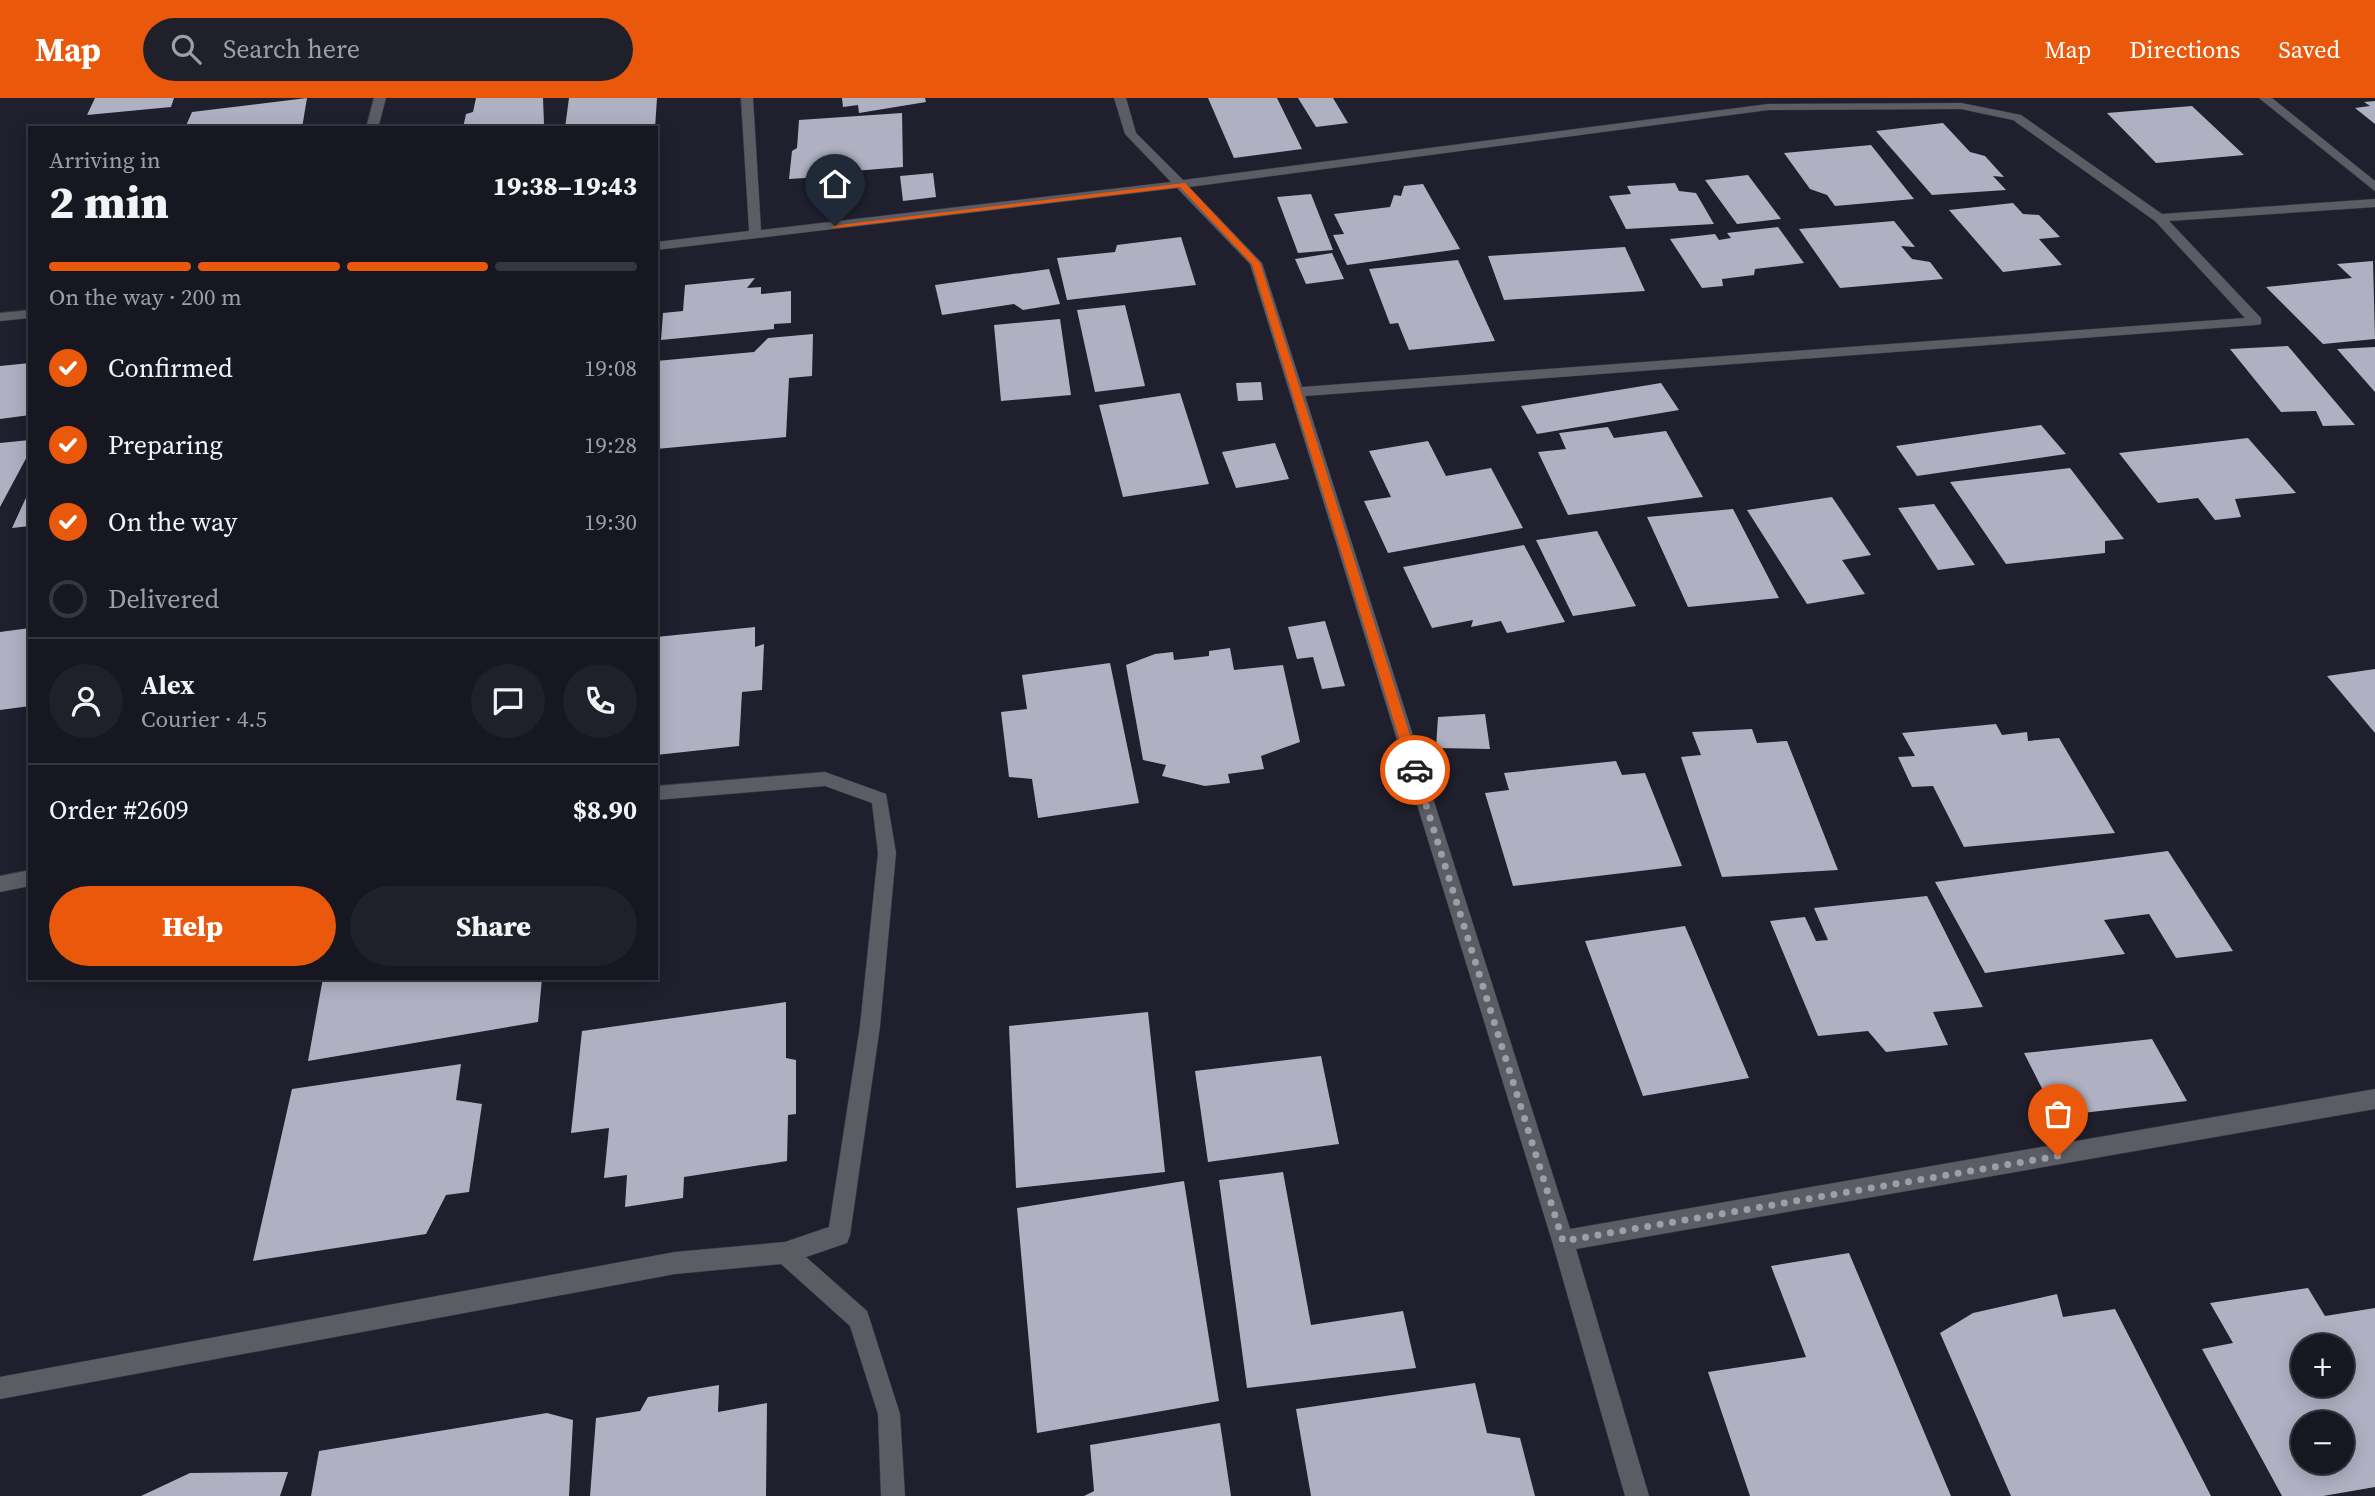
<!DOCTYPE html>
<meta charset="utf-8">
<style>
:root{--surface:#171722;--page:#20202a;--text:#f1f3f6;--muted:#9e9fa5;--line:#363640;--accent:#ea580c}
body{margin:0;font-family:"Source Serif 4",serif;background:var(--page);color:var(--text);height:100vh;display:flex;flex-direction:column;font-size:26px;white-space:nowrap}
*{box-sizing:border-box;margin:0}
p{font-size:23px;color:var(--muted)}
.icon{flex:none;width:38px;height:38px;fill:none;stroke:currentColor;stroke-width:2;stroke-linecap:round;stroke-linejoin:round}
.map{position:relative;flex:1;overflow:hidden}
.drawer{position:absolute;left:28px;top:28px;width:630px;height:854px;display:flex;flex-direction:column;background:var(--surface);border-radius:0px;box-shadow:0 4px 18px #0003,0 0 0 2px var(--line)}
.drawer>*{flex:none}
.controls{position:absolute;left:2291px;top:1236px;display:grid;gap:14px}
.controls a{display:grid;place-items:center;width:63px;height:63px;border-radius:50%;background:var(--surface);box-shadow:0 4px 18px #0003,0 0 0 2px var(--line);font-size:35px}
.pin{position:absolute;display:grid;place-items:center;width:60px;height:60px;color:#fff;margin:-72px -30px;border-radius:50% 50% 50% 0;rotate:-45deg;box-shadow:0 0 7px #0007}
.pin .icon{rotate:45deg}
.courier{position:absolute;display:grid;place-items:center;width:70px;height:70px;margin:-35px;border:5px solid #ea580c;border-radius:50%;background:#fff;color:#222;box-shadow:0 2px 9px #0007}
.headline em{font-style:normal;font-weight:800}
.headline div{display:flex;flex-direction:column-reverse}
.headline{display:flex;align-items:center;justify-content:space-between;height:119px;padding:0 21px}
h1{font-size:46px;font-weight:800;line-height:52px}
.bar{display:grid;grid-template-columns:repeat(4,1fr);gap:10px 7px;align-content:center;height:84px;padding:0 21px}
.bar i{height:9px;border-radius:5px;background:var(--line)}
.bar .current{background:var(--accent)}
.bar p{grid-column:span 4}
.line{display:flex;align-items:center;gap:18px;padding:0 21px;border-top:2px solid var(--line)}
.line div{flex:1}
.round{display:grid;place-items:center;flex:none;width:74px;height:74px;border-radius:37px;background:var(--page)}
ol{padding:0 21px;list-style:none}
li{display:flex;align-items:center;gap:21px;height:77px}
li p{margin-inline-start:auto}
li .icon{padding:7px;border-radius:50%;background:var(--accent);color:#fff;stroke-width:4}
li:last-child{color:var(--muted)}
li i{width:38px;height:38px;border:4px solid var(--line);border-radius:50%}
.cta{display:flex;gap:14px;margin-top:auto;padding:14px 21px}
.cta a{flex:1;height:80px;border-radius:42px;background:var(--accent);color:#fff;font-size:28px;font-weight:800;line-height:80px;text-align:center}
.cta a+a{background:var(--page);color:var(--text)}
header{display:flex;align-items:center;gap:42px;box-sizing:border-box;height:98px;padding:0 35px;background:var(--accent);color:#fff}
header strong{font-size:33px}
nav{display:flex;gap:38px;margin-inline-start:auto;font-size:24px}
.search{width:490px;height:63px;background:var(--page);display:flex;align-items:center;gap:18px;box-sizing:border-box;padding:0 24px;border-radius:38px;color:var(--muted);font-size:26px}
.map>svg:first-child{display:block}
.building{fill:#afb0c2;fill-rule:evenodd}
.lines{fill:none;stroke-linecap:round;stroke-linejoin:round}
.minor-casing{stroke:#3a3a48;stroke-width:1}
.minor{fill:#5c5c64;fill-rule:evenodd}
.route{fill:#ea580c}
.done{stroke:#9d9ea9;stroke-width:7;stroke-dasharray:0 12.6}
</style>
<header>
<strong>Map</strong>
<div class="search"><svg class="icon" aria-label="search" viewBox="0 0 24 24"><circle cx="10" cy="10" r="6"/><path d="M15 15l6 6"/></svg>Search here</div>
<nav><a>Map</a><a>Directions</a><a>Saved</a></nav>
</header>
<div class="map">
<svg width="2375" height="1398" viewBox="0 0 2375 1398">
<rect width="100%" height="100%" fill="#1f1f2d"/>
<path class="building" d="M95,0H174L171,9L87,17Z
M307,0L302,30H185L192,14Z
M476,0H543L544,26L463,30L466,16L473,14Z
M569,0H657L655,30H565Z
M842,0H925L926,4L859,15L858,7L843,9Z
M1208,0H1277L1302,51L1234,60Z
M1298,0H1333L1348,25L1316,29Z
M2375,3V26L2355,10L2370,8L2364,4Z
M2192,8L2244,57L2156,65L2107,15Z
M902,15L903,69L854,73V77L789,81L792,53L797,50L799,22Z
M1943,25L1970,54L1985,58L2004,79L1993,78L2006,92L1932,97L1876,33Z
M1871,47L1914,101L1835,108L1827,97L1810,91L1784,55Z
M933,75L936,99L903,103L900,78Z
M1748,77L1781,121L1737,126L1705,82Z
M1675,85L1679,93L1696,95L1714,126L1626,131L1609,98L1631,96L1627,88Z
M1423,86L1460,151L1347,167L1333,137L1344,136L1334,116L1390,109L1394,97L1401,98L1404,88Z
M1311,96L1333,152L1298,155L1277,99Z
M2013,105L2023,116L2039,117L2060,139L2039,141L2062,167L2003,174L1949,112Z
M1894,123L1915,149L1901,148L1912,161L1930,164L1943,181L1840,190L1799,131Z
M1778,129L1804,165L1755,171L1754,177L1722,181L1723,188L1702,190L1670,141L1715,136L1719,142L1731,140L1727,135Z
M1181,139L1196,187L1067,202L1057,160L1115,154L1117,147Z
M1625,149L1645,193L1504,202L1488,158Z
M1332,155L1344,181L1306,186L1295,161Z
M1458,162L1495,243L1409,252L1398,225L1390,226L1369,171Z
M2373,163L2375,241L2323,246L2266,189L2352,180L2337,166Z
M1049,171L1060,206L1023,212L1014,206L942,217L935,187Z
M755,180L747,190L761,189V196L791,193V225L774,226V231L661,242L663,215L683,213L685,187Z
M1125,207L1145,288L1095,294L1077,212Z
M1060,221L1071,297L1001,303L994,227Z
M813,236L812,278L789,280L786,339L656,351V263L754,254L768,240Z
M2288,248L2355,327L2323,328L2316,313L2281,314L2230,251Z
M2375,249V294L2337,251Z
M30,265V317L0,321V268Z
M1261,284L1263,302L1238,303L1236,285Z
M1661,285L1679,312L1537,336L1521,308Z
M1180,295L1209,386L1123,399L1099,307Z
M2041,327L2066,356L1917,378L1896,348Z
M1608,329L1614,340L1666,333L1703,399L1568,417L1538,354L1566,351L1559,335Z
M2248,340L2296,395L2235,401L2241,419L2215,422L2198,400L2158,405L2119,355Z
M30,342V353L0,409V345Z
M1428,343L1446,378L1491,370L1523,430L1388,455L1364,403L1391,399L1369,353Z
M1275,345L1289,381L1236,390L1222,354Z
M2070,370L2124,441L2105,443V455L2006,466L1950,384Z
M30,391V428L12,430Z
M1832,399L1871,457L1842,462L1865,496L1807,506L1747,412Z
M1934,406L1975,467L1938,472L1898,410Z
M1733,411L1779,500L1688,509L1647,419Z
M1597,433L1636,508L1573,518L1536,442Z
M1524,447L1565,524L1507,535L1501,523L1471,529L1473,522L1432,530L1403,469Z
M1325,523L1345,588L1322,591L1313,559L1297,561L1288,529Z
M755,529V549L764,546L762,592L742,594L739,648L656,657V539Z
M30,530V608L0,612V534Z
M1230,550L1234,572L1283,567L1300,644L1261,658L1264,671L1228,676L1230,685L1205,688L1162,678L1166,667L1143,662L1126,567L1155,556L1173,554L1174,562L1209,558V553Z
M1110,565L1139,705L1038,720L1032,681L1009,679L1001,614L1027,611L1022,577Z
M2375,571V635L2327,578Z
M1485,616L1490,651L1436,650L1438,619Z
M1996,626L2002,637L2027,634L2028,643L2059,640L2115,735L1964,749L1933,688L1912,689L1898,659L1915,658L1902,635Z
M1752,631L1757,645L1787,643L1838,772L1722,779L1681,659L1701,657L1692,634Z
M1616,663L1622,677L1645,675L1682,768L1513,788L1485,695L1509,692L1504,675Z
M2168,753L2233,853L2176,860L2149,816L2104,822L2125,856L1985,875L1935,784Z
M1927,798L1983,909L1933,914L1948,947L1886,954L1868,933L1818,938L1770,823L1805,819L1816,843L1828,842L1814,810Z
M1685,828L1749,980L1643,998L1585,843Z
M323,880H542L538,924L308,963Z
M786,904V960L796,962V1016L788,1017L787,1063L684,1079L683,1100L625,1109L627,1077L604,1080L609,1030L571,1035L582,933Z
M1148,914L1165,1074L1016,1090L1009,928Z
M2152,941L2187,1003L2056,1018L2024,955Z
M1321,958L1339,1046L1208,1064L1195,973Z
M461,966L456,1002L482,1006L469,1094L446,1097L426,1136L253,1163L292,991Z
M1283,1074L1311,1227L1403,1213L1416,1270L1247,1290L1219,1082Z
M1184,1083L1219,1303L1037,1335L1017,1110Z
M1849,1155L1951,1398H1750L1708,1274L1806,1259L1771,1168Z
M2308,1190L2325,1218L2375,1210V1389L2323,1398H2282L2202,1251L2233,1245L2210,1205ZM2303,1248H2342V1286H2303ZM2303,1325H2342V1363H2303Z
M2057,1196L2063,1219L2115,1211L2211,1398H2011L1940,1235L1973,1215Z
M1475,1285L1487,1335L1520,1340L1535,1398H1311L1296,1311Z
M719,1287L718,1314L767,1305L766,1398H590L596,1320L640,1313L648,1299Z
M547,1315L573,1322L569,1398H311L319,1353Z
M1220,1325L1231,1398H1084L1094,1393L1090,1347Z
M288,1374L280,1398H141L190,1375Z"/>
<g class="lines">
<g class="minor-casing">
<path id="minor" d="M374,0H386L378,30H366Z
M741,0H753L761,132L1171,84L1125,36L1114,0H1126L1136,35L1183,82L1768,6L1961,5L2021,17L2162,116L2375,101V109L2169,123L2261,220V226L2256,227L1305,298L1570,1131L2375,991V1011L1576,1151L1649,1398H1625L1552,1143L1250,166L1177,90L656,152V144L749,133ZM1961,11L2013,22L2155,123L2245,220L1302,289L1262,165L1189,89L1768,12Z
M2259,0H2272L2375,83V93Z
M30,212V220L0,223V215Z
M825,674L886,696L896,755L880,928L850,1137L847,1145L806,1159L867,1213L900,1316L905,1398H881L878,1316L850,1228L781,1166L675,1176L0,1301V1279L675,1154L785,1144L829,1129L860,928L878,755L872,705L825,688L656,702V688Z
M30,772V788L0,794V778Z"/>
</g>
<use href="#minor" class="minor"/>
</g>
<path class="route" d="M1185,85L1260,165L1421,672L1419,675L1415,677L1409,672L1252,166L1180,89L835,130L831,128Z"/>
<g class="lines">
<path class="done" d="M1415,672L1563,1143L2058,1058"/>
</g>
</svg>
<div class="controls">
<a>+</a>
<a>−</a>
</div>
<div class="pin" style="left:2058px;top:1058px;background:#ea580c"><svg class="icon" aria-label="bag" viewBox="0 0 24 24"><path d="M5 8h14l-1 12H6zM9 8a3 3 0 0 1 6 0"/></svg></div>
<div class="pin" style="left:835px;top:128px;background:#1f2937"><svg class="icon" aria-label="home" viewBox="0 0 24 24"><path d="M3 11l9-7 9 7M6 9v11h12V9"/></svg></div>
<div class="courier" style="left:1415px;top:672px"><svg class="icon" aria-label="car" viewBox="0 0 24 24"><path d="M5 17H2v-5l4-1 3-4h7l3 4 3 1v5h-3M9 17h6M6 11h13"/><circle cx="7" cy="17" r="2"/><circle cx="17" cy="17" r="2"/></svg></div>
<section class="drawer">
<div class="headline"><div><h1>2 min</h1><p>Arriving in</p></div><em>19:38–19:43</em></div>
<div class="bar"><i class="current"></i><i class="current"></i><i class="current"></i><i></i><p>On the way · 200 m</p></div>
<ol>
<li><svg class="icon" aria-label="check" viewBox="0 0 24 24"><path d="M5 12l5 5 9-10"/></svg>Confirmed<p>19:08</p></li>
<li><svg class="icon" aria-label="check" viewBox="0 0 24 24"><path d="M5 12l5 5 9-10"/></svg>Preparing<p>19:28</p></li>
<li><svg class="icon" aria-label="check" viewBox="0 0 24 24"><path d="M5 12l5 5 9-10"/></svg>On the way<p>19:30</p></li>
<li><i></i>Delivered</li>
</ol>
<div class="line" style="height:126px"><a class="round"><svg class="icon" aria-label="person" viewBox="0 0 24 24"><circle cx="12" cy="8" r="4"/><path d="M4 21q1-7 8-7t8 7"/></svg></a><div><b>Alex</b><p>Courier · 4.5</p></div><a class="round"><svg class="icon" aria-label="chat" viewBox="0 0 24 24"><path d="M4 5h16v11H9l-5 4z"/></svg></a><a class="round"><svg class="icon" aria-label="phone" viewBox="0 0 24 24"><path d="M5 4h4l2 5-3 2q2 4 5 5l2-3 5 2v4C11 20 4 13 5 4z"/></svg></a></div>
<div class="line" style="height:91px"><div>Order #2609</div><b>$8.90</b></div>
<div class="cta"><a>Help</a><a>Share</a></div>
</section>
</div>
